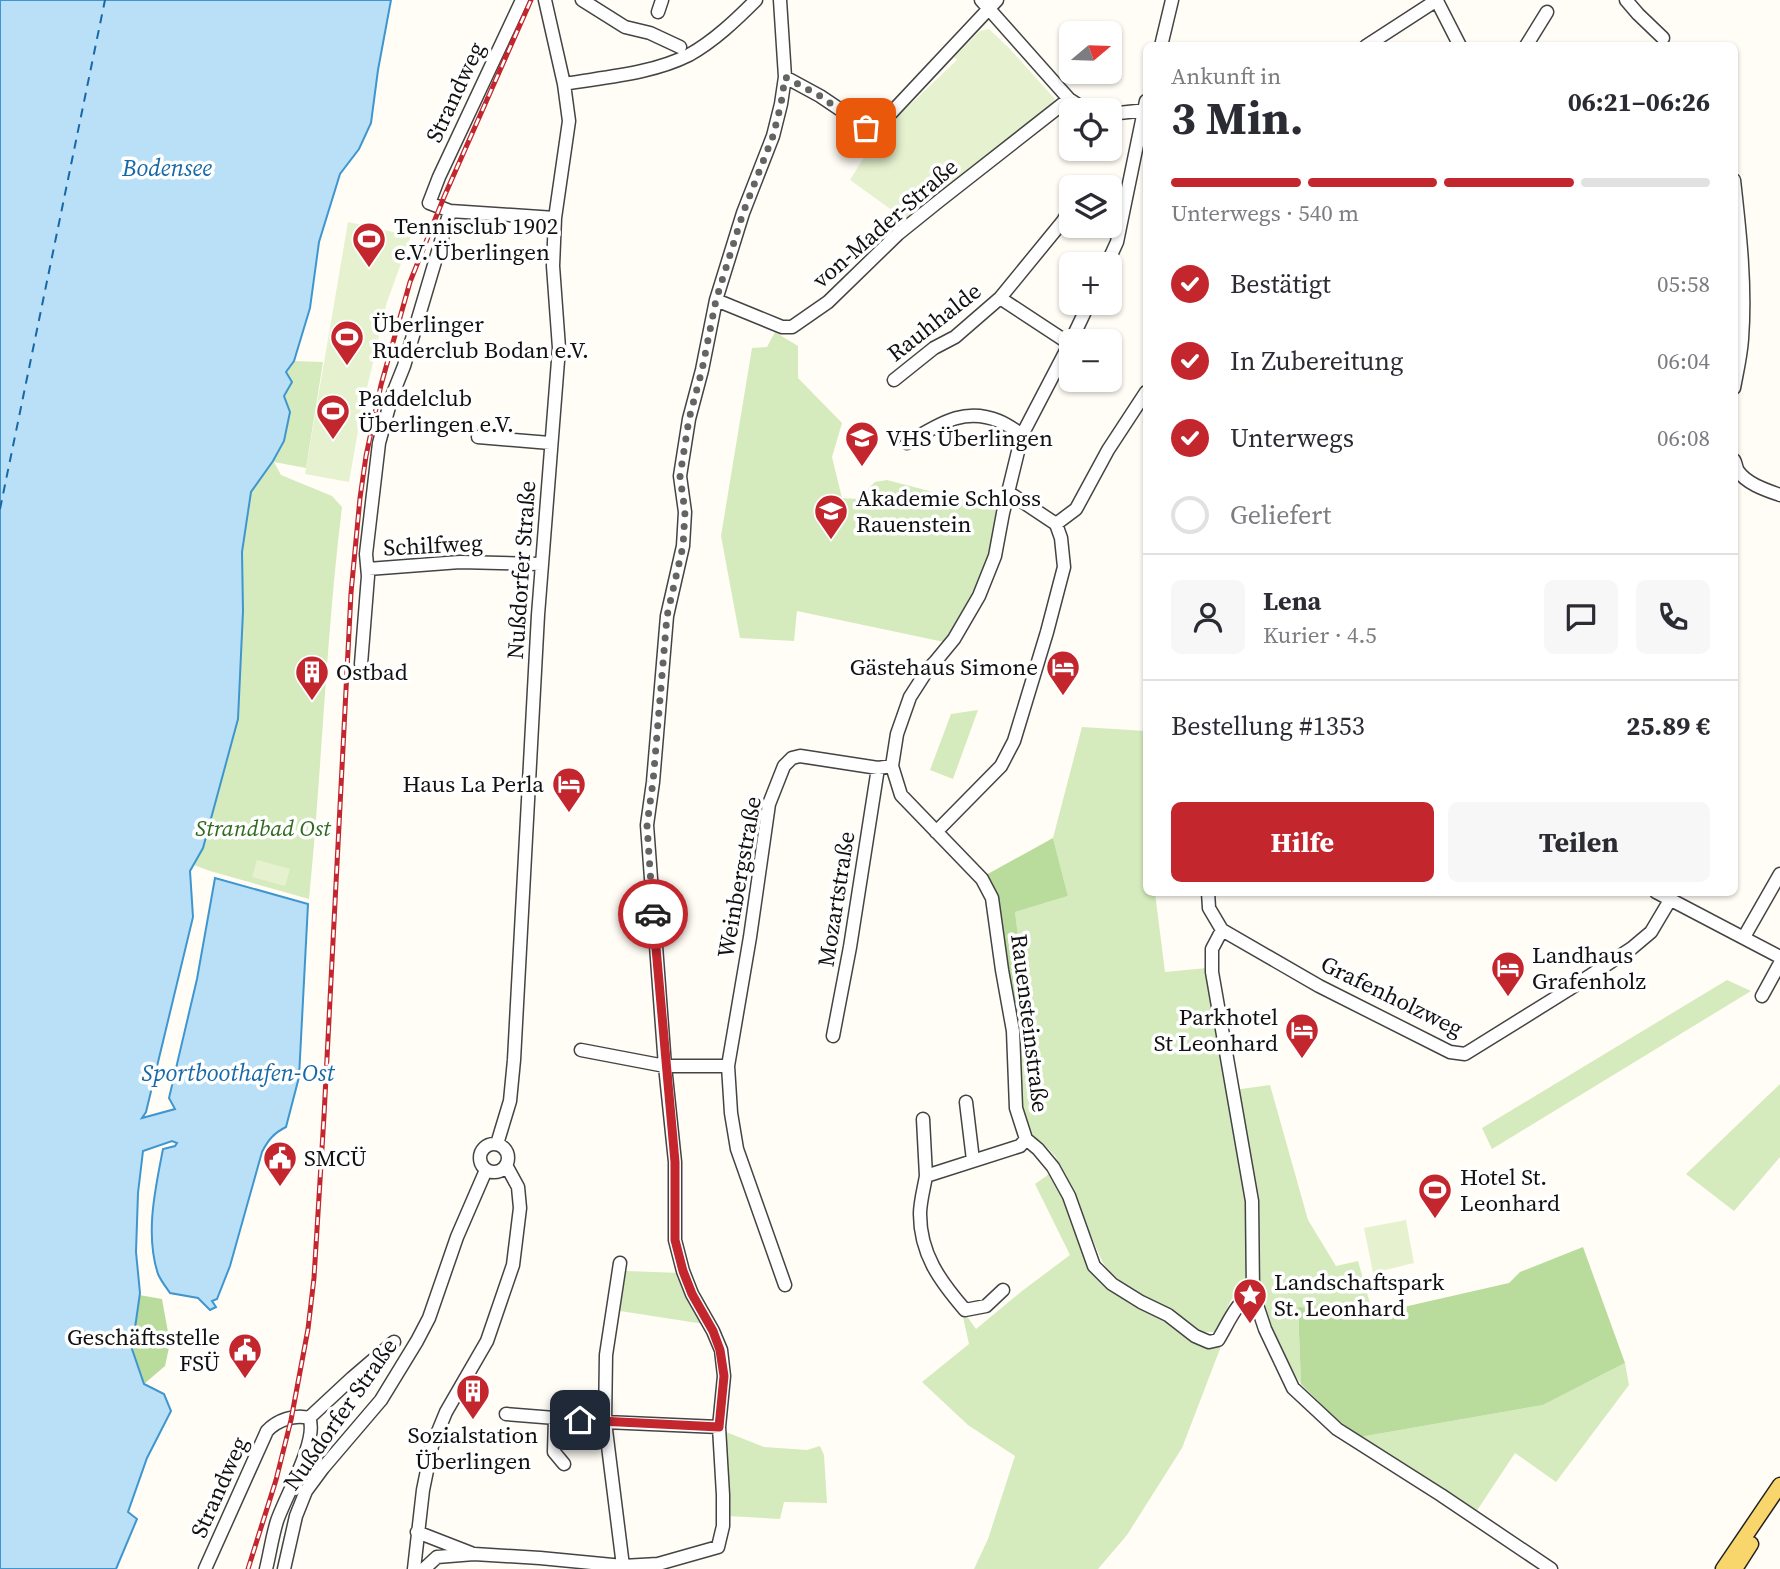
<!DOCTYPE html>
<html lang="de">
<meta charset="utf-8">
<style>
:root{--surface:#fff;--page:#f7f7f7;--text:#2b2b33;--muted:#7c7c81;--line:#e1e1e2;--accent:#c4262e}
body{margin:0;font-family:"Source Serif 4",serif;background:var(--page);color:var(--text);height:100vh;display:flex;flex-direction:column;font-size:26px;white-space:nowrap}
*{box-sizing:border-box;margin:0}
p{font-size:23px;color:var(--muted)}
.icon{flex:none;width:38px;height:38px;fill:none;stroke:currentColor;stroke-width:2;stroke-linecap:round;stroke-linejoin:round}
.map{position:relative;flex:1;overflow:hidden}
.drawer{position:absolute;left:1143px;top:42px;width:595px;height:854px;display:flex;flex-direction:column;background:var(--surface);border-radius:10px;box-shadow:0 2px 5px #0004}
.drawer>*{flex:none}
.needle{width:46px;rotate:71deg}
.buttons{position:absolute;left:1059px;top:21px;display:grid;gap:14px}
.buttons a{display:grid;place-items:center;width:63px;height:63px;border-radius:10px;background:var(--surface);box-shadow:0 2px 5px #0004;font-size:35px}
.pin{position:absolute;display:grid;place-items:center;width:60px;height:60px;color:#fff;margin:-30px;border-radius:14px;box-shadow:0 4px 10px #0006}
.courier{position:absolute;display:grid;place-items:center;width:70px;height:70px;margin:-35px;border:5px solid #c4262e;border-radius:50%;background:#fff;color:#222;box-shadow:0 2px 9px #0007}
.summary em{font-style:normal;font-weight:700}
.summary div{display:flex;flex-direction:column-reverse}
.summary{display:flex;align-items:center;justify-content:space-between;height:119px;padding:0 28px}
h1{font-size:46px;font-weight:700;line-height:52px}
.bar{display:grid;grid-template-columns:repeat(4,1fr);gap:10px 7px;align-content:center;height:84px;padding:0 28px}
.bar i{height:9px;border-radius:5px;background:var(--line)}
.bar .active{background:var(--accent)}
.bar p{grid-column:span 4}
.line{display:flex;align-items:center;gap:18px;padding:0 28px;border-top:2px solid var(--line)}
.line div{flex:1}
.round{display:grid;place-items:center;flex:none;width:74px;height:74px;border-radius:10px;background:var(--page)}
ol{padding:0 28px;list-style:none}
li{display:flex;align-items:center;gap:21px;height:77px}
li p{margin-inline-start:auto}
li .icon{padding:7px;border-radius:50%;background:var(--accent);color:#fff;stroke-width:4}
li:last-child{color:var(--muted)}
li i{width:38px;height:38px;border:4px solid var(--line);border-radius:50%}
.cta{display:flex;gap:14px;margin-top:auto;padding:14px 28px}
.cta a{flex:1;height:80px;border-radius:10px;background:var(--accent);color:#fff;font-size:28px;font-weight:700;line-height:80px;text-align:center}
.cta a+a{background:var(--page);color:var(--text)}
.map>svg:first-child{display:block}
.green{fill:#d5ebbd}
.forest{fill:#b9dc9c}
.pitch{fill:#e6f2cf}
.water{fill:#b9e0f7;stroke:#3f96cf;stroke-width:2}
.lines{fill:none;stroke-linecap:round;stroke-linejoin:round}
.ferry{stroke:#1768a6;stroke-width:2;stroke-dasharray:9 7;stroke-linecap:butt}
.minor-casing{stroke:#444;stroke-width:15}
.major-casing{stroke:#222;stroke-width:17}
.minor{stroke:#fff;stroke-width:12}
.major{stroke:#f9d66b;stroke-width:14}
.rail-casing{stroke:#c4262e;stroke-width:5}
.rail{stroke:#fff;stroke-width:2.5;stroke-dasharray:8;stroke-linecap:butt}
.done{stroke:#646461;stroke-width:7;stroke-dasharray:0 12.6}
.route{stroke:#c4262e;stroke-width:9}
.labels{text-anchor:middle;stroke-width:7;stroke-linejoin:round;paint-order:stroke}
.street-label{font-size:23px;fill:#111;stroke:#fff}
.poi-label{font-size:23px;fill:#111;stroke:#fff;text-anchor:start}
.park-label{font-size:23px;font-style:italic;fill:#2f6b1f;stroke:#fff}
.water-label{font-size:24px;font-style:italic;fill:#1768a6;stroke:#fff}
</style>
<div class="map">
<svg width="1780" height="1569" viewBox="0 0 1780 1569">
<rect width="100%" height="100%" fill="#fffdf5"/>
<path class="green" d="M775,332L798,346V378L842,423L832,457L842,498L858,499L875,482L887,480L998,509L990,554L974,596L944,642L797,611L794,641L740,638L721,536L752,348L767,347Z
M294,361L323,362L306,468L274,462L281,475L332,496L342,507C326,637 322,768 309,899L210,871L194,865L203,848L238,719L243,611L242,552L251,492L273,461L284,441L290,412L284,396L286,372Z
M978,710L953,779L930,770L951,714Z
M1082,727L1146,731V892L1155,893L1165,972L1207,968L1245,1195L1247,1280L1244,1287L1231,1300L1216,1332H1203L1172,1310L1124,1285L1107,1269L1102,1261L1063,1171L1055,1156L1043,1143L1032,1135L1021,1103L1018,1048L1031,1046L1015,912L1068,896L1053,838Z
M1727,980L1751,991L1492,1149L1482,1128Z
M1780,1084V1157L1734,1211L1686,1174Z
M1270,1085L1308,1220L1336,1266L1358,1261L1373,1314L1298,1308L1301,1384L1277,1347L1258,1292L1234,1090Z
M1052,1172L1064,1192L1092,1272L1168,1318L1223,1341L1182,1448L1127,1535L1098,1569H974L988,1539L1015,1456L968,1425L922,1382L969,1344L961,1308L976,1329L1022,1291L1070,1255L1035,1184Z
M626,1271L681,1273L704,1324L620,1311Z
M1625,1363L1629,1385L1556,1482L1515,1453L1476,1512L1360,1437L1543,1405Z
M726,1432L764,1447L807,1450L820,1446L824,1455L827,1503L784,1502L780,1519L727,1516Z"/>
<path class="forest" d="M1053,838L1068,896L1015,912L1032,1046L1018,1048L986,875Z
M1583,1247L1625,1363L1543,1405L1360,1437L1334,1417L1301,1384L1298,1307L1373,1314L1509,1283L1520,1272Z
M139,1295L162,1299L170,1343L165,1366L144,1384L132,1349Z"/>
<path class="pitch" d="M989,29L1009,48L1055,99L1045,112L907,221L850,180L877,136L957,60L954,57L980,31Z
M348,222L411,236L387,302L361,414L349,482L305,474Z
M257,860L290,869L285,886L252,877Z
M1406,1220L1414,1263L1373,1273L1364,1228Z"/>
<path class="water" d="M0,0H391L378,70L371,123L359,149L340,174L319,242L310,308L294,361L286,372L292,382L284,396L290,412L284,441L273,461L251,492L242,552L243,611L238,719L203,848L190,871L193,917L146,1112L142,1118L175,1109L169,1098L197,979L215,878L308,904L299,1077L286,1127C274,1133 268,1140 262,1152L230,1266L217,1299L212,1301L216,1307L210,1310L198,1298L170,1293C166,1287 161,1281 158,1274C145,1234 155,1190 163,1149L175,1146L177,1143L172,1141L143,1151L138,1193L136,1252L140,1293L132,1349L144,1384L164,1394L171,1411L147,1458L128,1512L137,1519L116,1569H0Z"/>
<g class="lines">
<path class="ferry" d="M0,509L105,0"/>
<g class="minor-casing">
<path id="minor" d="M522,0L439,177L429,203L450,211L555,218
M582,0L625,27L650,33L680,47
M981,0L1069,99L1083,108L1090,110
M1626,0L1638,14L1663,38
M1437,1L1460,46
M658,12L662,0
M1161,46L1172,0
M1366,46L1437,0
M1526,46L1547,12
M785,77L820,96L872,131L877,128L997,0
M564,84C605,77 651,74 689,55C714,41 736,20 756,0
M1110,114L1146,110
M1734,180C1740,233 1746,286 1742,339C1741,355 1737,372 1734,388
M1107,264L1117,242L1146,101
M1000,298L1063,221L1071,208
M716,300L782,327H792L828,302L898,234L939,201L1069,99
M1071,341L1022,435L1003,513L995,556L979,596L954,639L935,662L928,669L910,697L897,734L892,766L901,795L982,879L992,898L1002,970L1013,1031L1016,1108L1026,1139L1038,1149L1053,1167L1069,1196L1094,1266L1112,1284L1141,1302L1168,1315L1195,1336L1209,1342L1218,1340C1228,1324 1236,1302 1253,1293
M1071,341L1089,303
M894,380L934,348L955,337L1000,298L1070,344
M478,437L550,443
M907,443C937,426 962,406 999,421C1007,424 1015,430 1022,435
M1734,460C1736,463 1736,468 1738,471C1747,484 1766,490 1780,495
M1056,524L1076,509L1108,450L1146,392
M368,569L460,562L542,564
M361,664L368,576L366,554L379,443L392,396L404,366L450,211
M936,832L1001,766L1014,741L1047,632L1064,567L1061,538L1056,524L1008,492
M1208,892L1209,908L1222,930L1319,986L1450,1052L1465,1054L1568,990L1632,948L1651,932L1670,900
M1656,892L1780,957
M1222,930L1212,949V972L1252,1201L1253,1293L1265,1329L1293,1388L1337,1429L1441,1495L1551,1569
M1744,937L1780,874
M1762,996L1780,963
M833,1036L850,947L878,768
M581,1050L665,1066H728L750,937L769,804L784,766L792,758L800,756L878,768L892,766
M728,1066L731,1113L737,1149L785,1285
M966,1102L973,1160
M923,1119L926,1176
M497,1144L510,1101L514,1060L538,615L559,348L553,266L555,218L569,121L564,84L545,0
M480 1158a14 14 0 1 1 28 0a14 14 0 1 1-28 0Z
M620,1263L606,1355L605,1422L623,1566
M1003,1290L986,1306L965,1310C940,1281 920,1254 920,1214C920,1202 924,1188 926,1176L1020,1146L1026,1139
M506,1414L605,1422L719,1427
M309,1418L352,1378L394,1342
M555,1418L554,1452L564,1464
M417,1532L471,1553
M205,1569L267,1431C277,1420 295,1414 309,1418
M266,1569C270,1553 272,1537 277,1521C285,1497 319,1439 309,1418
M284,1569L296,1516L306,1491L323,1468L381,1400L417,1341L429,1318L457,1237L486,1170
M414,1569L423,1490L432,1446L446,1412L487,1341L513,1265L520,1208L518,1187L506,1165
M424,1569L437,1557L474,1554L540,1558L623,1566L658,1564L718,1547L723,1526V1495L719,1427L724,1376L721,1350L713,1331L692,1294L683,1271L675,1240V1162L665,1066L647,825L653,782L667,616L683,546L685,512L680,476L689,419L702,370L716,300L743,213L773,136L781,104L785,77L780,0"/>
</g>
<g class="major-casing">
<path id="major" d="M1723,1569L1780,1485
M1735,1569L1751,1544"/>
</g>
<use href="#minor" class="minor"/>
<use href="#major" class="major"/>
<g class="rail-casing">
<path id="rail" d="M248,1569L276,1480L291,1420L308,1329L314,1278L324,1116L351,593L360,498L366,456L381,385L410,282L444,197L531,0"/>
</g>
<use href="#rail" class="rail"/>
</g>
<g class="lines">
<path class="done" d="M653,914L647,825L653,782L667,616L683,546L685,512L680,476L689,419L702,370L716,300L743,213L773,136L781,104L785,77L820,96L866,128"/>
<path class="route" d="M580,1420L719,1427L724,1376L720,1350L713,1331L692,1294L683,1271L675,1240V1162L653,914"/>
</g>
<defs>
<g id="stadium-pin" transform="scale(1.75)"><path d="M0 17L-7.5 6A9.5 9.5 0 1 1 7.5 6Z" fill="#c4262e" stroke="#fff"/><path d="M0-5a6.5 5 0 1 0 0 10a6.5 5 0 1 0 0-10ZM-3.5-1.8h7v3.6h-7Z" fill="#fff"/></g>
<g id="school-pin" transform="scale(1.75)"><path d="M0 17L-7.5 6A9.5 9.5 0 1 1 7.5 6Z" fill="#c4262e" stroke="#fff"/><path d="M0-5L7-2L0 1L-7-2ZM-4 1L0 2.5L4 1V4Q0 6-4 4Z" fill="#fff"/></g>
<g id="university-pin" transform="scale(1.75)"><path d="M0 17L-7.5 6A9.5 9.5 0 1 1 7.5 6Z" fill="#c4262e" stroke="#fff"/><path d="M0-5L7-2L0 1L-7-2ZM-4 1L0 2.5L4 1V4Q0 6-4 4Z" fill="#fff"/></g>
<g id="hotel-pin" transform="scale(1.75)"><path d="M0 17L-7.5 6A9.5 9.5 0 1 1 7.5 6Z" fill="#c4262e" stroke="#fff"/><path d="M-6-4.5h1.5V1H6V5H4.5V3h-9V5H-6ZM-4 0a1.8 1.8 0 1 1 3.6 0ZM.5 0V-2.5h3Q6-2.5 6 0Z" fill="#fff"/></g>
<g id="building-pin" transform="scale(1.75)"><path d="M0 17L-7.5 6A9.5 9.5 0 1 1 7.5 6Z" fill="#c4262e" stroke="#fff"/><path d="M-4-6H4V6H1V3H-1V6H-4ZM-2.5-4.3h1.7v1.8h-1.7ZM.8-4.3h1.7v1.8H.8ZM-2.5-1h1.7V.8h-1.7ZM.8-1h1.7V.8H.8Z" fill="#fff"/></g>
<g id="civic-pin" transform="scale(1.75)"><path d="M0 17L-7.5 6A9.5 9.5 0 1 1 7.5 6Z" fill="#c4262e" stroke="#fff"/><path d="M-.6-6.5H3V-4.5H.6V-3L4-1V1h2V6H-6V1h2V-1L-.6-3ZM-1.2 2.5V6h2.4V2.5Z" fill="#fff"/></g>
<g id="sight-pin" transform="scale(1.75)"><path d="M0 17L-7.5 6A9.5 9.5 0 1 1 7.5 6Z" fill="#c4262e" stroke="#fff"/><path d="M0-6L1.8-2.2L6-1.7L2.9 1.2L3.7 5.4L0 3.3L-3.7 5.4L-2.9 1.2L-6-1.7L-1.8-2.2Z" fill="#fff"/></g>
</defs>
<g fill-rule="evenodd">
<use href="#stadium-pin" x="369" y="239"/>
<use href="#stadium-pin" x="347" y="337"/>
<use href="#stadium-pin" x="333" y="411"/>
<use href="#school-pin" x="862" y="438"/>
<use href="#university-pin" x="831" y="511"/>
<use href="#hotel-pin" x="1063" y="667"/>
<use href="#building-pin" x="312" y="672"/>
<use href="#hotel-pin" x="569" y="784"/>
<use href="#hotel-pin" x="1508" y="968"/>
<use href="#hotel-pin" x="1302" y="1030"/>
<use href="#civic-pin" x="280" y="1158"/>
<use href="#stadium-pin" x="1435" y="1190"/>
<use href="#sight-pin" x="1250" y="1295"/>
<use href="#civic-pin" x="245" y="1350"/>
<use href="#building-pin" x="473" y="1391"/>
</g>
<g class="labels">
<g class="street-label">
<text transform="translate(455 92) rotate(-65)" y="8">Strandweg</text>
<text transform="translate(885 223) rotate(-41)" y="8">von-Mader-Straße</text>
<text transform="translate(934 322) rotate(-38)" y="8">Rauhhalde</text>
<text transform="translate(433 545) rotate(-3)" y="8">Schilfweg</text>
<text transform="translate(521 570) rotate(-86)" y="8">Nußdorfer Straße</text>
<text transform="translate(739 877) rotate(-80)" y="8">Weinbergstraße</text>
<text transform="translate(836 899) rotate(-81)" y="8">Mozartstraße</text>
<text transform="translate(1392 996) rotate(26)" y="8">Grafenholzweg</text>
<text transform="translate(1030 1023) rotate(83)" y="8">Rauensteinstraße</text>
<text transform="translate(340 1414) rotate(-55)" y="8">Nußdorfer Straße</text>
<text transform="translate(219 1487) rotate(-66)" y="8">Strandweg</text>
</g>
<g class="poi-label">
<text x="394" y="234">Tennisclub 1902<tspan x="394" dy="26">e.V. Überlingen</tspan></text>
<text x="372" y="332">Überlinger<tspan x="372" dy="26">Ruderclub Bodan e.V.</tspan></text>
<text x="358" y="406">Paddelclub<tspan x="358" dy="26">Überlingen e.V.</tspan></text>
<text x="886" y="446">VHS Überlingen</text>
<text x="856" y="506">Akademie Schloss<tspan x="856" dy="26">Rauenstein</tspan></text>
<text x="1038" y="675" text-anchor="end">Gästehaus Simone</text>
<text x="336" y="680">Ostbad</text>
<text x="544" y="792" text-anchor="end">Haus La Perla</text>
<text x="1532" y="963">Landhaus<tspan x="1532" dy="26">Grafenholz</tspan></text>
<text x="1278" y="1025" text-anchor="end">Parkhotel<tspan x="1278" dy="26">St Leonhard</tspan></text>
<text x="304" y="1166">SMCÜ</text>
<text x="1460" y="1185">Hotel St.<tspan x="1460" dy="26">Leonhard</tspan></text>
<text x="1274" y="1290">Landschaftspark<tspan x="1274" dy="26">St. Leonhard</tspan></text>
<text x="220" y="1345" text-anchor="end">Geschäftsstelle<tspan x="220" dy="26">FSÜ</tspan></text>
<text x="473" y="1443" text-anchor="middle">Sozialstation<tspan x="473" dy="26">Überlingen</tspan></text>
</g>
<g class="park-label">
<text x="263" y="836">Strandbad Ost</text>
</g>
<g class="water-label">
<text x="167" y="176">Bodensee</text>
<text x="238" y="1081">Sportboothafen-Ost</text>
</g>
</g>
</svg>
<div class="buttons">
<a><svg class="needle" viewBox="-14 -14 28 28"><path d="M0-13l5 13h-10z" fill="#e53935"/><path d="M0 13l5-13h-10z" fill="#7c7c81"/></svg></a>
<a><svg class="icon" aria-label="locate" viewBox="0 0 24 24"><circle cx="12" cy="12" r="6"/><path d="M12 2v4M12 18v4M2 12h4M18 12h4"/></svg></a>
<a><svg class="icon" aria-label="layers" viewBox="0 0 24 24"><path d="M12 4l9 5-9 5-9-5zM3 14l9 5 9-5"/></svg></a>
<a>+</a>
<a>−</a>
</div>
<div class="pin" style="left:866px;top:128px;background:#ea580c"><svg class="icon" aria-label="bag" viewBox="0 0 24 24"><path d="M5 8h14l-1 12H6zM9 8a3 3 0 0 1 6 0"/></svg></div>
<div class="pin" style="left:580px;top:1420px;background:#1f2937"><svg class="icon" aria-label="home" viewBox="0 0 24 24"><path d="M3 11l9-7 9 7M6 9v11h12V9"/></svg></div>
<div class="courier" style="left:653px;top:914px"><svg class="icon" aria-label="car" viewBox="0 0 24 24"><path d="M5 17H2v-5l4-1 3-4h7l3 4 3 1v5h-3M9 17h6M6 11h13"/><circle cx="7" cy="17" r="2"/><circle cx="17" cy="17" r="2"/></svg></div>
<section class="drawer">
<div class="summary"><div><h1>3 Min.</h1><p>Ankunft in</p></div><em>06:21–06:26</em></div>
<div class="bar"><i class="active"></i><i class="active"></i><i class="active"></i><i></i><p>Unterwegs · 540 m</p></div>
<ol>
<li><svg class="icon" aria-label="check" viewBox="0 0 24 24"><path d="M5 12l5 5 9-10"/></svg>Bestätigt<p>05:58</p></li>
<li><svg class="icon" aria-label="check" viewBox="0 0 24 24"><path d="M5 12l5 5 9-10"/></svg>In Zubereitung<p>06:04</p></li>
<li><svg class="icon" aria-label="check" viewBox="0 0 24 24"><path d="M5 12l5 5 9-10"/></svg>Unterwegs<p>06:08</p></li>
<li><i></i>Geliefert</li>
</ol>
<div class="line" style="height:126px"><a class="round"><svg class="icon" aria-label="person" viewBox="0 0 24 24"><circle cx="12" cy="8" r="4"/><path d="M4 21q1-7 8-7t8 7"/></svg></a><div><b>Lena</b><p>Kurier · 4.5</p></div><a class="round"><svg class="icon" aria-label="chat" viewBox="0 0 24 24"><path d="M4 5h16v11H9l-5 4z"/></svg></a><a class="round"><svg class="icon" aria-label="phone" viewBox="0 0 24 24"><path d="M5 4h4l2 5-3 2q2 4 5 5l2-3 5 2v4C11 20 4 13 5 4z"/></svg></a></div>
<div class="line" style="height:91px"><div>Bestellung #1353</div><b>25.89 €</b></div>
<div class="cta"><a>Hilfe</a><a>Teilen</a></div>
</section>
</div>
